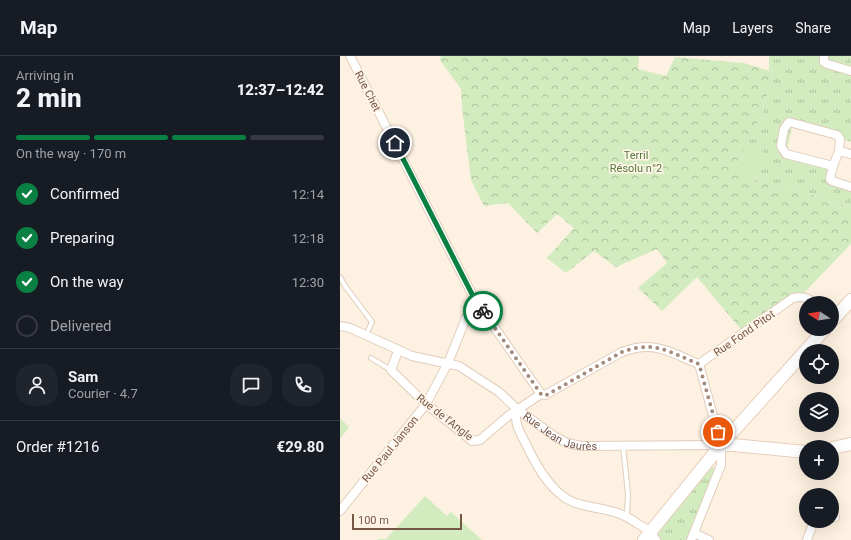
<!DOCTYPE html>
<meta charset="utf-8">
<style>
:root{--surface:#171b24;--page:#20242c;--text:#f1f3f6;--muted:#9ea1a6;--line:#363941;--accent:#0b8043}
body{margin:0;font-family:Roboto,sans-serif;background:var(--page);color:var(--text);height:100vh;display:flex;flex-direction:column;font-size:15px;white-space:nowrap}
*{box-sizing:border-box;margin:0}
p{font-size:13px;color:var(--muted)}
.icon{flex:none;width:22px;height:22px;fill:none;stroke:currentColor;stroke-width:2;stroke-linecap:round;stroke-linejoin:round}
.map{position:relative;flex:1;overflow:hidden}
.details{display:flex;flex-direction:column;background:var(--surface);width:340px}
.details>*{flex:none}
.needle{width:26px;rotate:282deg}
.controls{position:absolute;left:459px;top:240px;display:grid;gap:8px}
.controls a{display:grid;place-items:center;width:40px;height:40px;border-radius:50%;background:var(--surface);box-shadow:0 4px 16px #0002;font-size:20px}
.scale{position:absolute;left:12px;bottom:10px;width:110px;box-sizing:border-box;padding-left:4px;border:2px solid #755647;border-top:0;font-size:11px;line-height:14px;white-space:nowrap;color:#755647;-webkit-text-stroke:3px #fff5e8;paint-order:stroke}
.pin{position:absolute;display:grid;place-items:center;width:34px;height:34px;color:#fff;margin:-17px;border:2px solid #fff;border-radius:50%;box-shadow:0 1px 4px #0007}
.courier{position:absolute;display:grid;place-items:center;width:40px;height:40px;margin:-20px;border:3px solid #0b8043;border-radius:50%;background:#fff;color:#222;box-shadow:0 1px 5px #0007}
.overview em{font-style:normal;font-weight:800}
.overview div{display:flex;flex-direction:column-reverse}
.overview{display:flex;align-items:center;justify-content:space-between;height:68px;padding:0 16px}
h1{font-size:26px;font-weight:800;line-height:30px}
.bar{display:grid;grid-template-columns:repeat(4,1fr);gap:6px 4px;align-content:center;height:48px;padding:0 16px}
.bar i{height:5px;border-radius:3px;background:var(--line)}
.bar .selected{background:var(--accent)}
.bar p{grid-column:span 4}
.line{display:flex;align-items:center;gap:10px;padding:0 16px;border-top:1px solid var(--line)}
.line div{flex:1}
.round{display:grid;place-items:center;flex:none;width:42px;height:42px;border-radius:16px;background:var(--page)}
ol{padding:0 16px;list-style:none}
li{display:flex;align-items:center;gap:12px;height:44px}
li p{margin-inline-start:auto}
li .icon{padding:4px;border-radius:50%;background:var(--accent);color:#fff;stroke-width:4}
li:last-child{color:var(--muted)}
li i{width:22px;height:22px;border:2px solid var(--line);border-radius:50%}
header{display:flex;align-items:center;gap:24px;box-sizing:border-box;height:56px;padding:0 20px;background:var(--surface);border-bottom:1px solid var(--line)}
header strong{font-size:19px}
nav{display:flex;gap:22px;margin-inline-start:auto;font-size:14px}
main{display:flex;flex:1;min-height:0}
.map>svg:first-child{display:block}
.grass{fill:url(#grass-tufts)}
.forest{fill:url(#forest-crowns)}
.park{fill:#d2ebbf}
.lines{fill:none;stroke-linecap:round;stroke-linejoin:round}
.lane-casing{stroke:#e1cdbc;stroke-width:6}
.street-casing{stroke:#e1cdbc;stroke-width:10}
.secondary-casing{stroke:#e9cfbc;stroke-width:14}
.lane{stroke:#fff;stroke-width:4}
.street{stroke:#fff;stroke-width:8}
.secondary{stroke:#fff;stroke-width:12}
.done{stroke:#a58c7d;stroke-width:4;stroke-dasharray:0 7.2}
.route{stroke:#0b8043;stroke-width:5}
.labels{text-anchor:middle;stroke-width:3.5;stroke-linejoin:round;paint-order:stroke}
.street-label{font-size:11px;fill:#755647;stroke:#fff5e8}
.park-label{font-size:11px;fill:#537b3e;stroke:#fff5e8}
</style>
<header>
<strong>Map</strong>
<nav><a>Map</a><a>Layers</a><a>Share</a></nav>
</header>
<main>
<section class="details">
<div class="overview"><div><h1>2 min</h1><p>Arriving in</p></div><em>12:37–12:42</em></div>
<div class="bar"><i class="selected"></i><i class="selected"></i><i class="selected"></i><i></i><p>On the way · 170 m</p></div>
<ol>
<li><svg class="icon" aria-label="check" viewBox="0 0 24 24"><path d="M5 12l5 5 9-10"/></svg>Confirmed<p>12:14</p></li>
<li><svg class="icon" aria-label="check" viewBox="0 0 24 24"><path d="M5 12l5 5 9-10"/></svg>Preparing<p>12:18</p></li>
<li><svg class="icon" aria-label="check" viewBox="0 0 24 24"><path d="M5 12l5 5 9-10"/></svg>On the way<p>12:30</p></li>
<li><i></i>Delivered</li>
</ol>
<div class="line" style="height:72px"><a class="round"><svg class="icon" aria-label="person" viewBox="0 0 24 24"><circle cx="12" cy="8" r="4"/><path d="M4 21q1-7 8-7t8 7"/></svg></a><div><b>Sam</b><p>Courier · 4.7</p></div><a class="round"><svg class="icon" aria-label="chat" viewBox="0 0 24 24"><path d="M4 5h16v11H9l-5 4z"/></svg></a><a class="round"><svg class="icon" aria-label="phone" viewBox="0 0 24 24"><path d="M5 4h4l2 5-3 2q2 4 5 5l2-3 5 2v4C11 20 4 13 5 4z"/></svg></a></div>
<div class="line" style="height:52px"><div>Order #1216</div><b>€29.80</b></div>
</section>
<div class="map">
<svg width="511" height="484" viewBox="0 0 511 484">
<defs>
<pattern id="grass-tufts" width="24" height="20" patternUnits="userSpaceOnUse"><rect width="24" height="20" fill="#d2ebbf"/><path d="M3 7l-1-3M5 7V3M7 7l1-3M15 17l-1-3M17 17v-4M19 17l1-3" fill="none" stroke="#afc19d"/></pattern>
<pattern id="forest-crowns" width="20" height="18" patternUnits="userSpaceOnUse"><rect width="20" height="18" fill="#d2ebbf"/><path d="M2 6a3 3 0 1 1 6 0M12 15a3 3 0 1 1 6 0" fill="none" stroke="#afc19d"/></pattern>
</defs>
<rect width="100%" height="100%" fill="#fdf1e1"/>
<path class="grass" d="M429,0H511V86L495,81L452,71L446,98L487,111V120L511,133V152L464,136L419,126L414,127L425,97L406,88L422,58L433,16L429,15Z
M365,410L376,412L347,484H319L315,474Z"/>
<path class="forest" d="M101,0H299L298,13L326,20L335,1L404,7L433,16L422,58L395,111L414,127L419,126L464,136L511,152V188L460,241L404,277L357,221L322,255L298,232L327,207L317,193L276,211L254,195L226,217L207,202L234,172L217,158L197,177L168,147L144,150L131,124L122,52L121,33L100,4Z"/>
<path class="park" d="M406,88L426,97L414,127L394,118L395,111Z
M0,362L9,371L0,383Z
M85,440L107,460L111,456L142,484H37L38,483H46Z"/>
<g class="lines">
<g class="lane-casing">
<path id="lane" d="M0,221L5,230L32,266L26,279
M31,302L51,314
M283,390L288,438L287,460"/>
</g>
<g class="street-casing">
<g id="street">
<path d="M484,0V6L487,8L511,15"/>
<path d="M449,66L497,79L500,83L499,95L493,110L446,98L441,90L444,73Z"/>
<path d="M499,95L511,98"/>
<path d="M493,110L490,123L492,125L511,131"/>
<path d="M134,242L201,338"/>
<path id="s1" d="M0,270L10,272L72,300L119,310L159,336L177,353L214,380L227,387L242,390L381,389"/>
<path d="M58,295L51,314L86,348L132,385L140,384L168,360L201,338"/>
<path d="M201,338L205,339L282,296C290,293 299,291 307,291C325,291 343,302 359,308L453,242C462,240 468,241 474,247"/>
<path d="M177,353C173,367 181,378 187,390C196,409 207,429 224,441C238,451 258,451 274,456C283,458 291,463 298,468C307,473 311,475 316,484"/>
<path d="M0,455L86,348L108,307L134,242L10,0"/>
<path d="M492,461H495"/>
<path d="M354,477L369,484"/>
<path d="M351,484L381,409V389L359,308"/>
<path d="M467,484L474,465"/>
</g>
</g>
<g class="secondary-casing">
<path id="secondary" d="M492,265L511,244
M381,389H393L466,396
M492,392L511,388
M304,484L381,389L485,273"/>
</g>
<use href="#lane" class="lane"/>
<use href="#street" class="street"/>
<use href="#secondary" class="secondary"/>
</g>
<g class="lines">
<path class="done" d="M143,255L201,338L205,340L282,296C290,293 299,291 307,291C325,291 343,302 359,308L378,376"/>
<path class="route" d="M55,87L134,242L143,255"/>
</g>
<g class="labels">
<g class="street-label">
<text transform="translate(28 35) rotate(63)" y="4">Rue Chet</text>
<text transform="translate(404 277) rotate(-35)" y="4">Rue Fond Pitot</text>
<text transform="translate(105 361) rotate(38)" y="4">Rue de l'Angle</text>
<text dy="4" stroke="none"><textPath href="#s1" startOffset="249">Rue Jean Jaurès</textPath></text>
<text transform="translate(50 393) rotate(-51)" y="4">Rue Paul Janson</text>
</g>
<g class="park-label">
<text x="296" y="103">Terril<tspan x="296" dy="13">Résolu n°2</tspan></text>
</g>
</g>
</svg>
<div class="controls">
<a><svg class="needle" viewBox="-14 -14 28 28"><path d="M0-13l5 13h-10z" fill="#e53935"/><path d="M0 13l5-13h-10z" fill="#9ea1a6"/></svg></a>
<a><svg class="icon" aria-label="locate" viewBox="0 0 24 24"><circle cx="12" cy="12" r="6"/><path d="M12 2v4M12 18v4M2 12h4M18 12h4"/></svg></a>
<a><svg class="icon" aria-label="layers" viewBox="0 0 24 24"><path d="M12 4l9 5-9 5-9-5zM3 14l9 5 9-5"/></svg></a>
<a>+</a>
<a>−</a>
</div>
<div class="scale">100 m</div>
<div class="pin" style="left:378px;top:376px;background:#ea580c"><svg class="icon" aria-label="bag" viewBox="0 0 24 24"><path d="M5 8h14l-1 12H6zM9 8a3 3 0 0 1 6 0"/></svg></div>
<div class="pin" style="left:55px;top:87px;background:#1f2937"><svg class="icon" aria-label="home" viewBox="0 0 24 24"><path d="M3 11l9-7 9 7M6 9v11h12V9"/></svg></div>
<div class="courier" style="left:143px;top:255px"><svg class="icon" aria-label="bike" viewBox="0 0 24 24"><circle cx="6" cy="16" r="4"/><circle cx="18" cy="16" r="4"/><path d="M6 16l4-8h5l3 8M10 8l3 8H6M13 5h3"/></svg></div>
</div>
</main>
